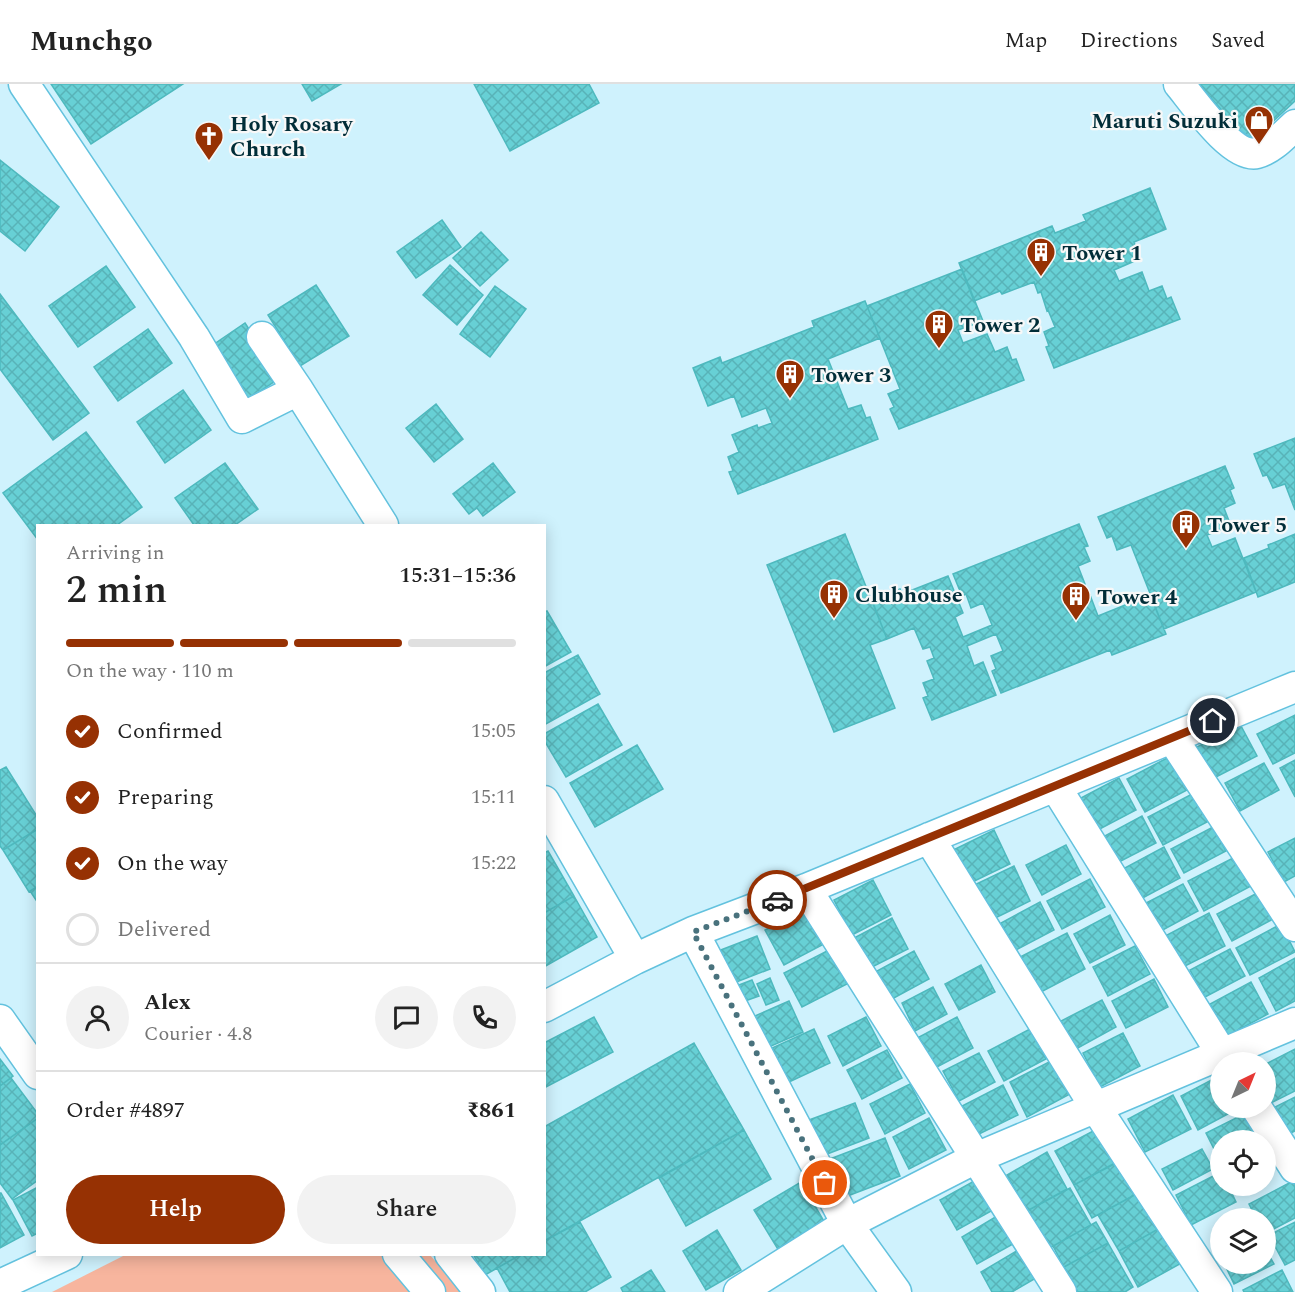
<!DOCTYPE html>
<meta charset="utf-8">
<style>
:root{--surface:#fff;--page:#f2f2f2;--text:#222;--muted:#767676;--line:#e0e0e0;--accent:#963103}
body{margin:0;font-family:Spectral,serif;background:var(--page);color:var(--text);height:100vh;display:flex;flex-direction:column;font-size:22px;white-space:nowrap}
*{box-sizing:border-box;margin:0}
p{font-size:20px;color:var(--muted)}
.icon{flex:none;width:33px;height:33px;fill:none;stroke:currentColor;stroke-width:2;stroke-linecap:round;stroke-linejoin:round}
.map{position:relative;flex:1;overflow:hidden}
.drawer{position:absolute;left:36px;top:440px;width:510px;height:732px;display:flex;flex-direction:column;background:var(--surface);border-radius:0px;box-shadow:0 3px 15px #0003}
.drawer>*{flex:none}
.needle{width:39px;rotate:43deg}
.controls{position:absolute;left:1210px;top:968px;display:grid;gap:12px}
.controls a{display:grid;place-items:center;width:66px;height:66px;border-radius:50%;background:var(--surface);box-shadow:0 3px 15px #0003;font-size:30px}
.pin{position:absolute;display:grid;place-items:center;width:51px;height:51px;color:#fff;margin:-26px;border:3px solid #fff;border-radius:50%;box-shadow:0 2px 6px #0007}
.courier{position:absolute;display:grid;place-items:center;width:60px;height:60px;margin:-30px;border:4px solid #963103;border-radius:50%;background:#fff;color:#222;box-shadow:0 2px 8px #0007}
.summary em{font-style:normal;font-weight:600}
.summary div{display:flex;flex-direction:column-reverse}
.summary{display:flex;align-items:center;justify-content:space-between;height:102px;padding:0 30px}
h1{font-size:39px;font-weight:600;line-height:45px}
.bar{display:grid;grid-template-columns:repeat(4,1fr);gap:9px 6px;align-content:center;height:72px;padding:0 30px}
.bar i{height:8px;border-radius:4px;background:var(--line)}
.bar .active{background:var(--accent)}
.bar p{grid-column:span 4}
.line{display:flex;align-items:center;gap:15px;padding:0 30px;border-top:2px solid var(--line)}
.line div{flex:1}
.round{display:grid;place-items:center;flex:none;width:63px;height:63px;border-radius:32px;background:var(--page)}
ol{padding:0 30px;list-style:none}
li{display:flex;align-items:center;gap:18px;height:66px}
li p{margin-inline-start:auto}
li .icon{padding:6px;border-radius:50%;background:var(--accent);color:#fff;stroke-width:4}
li:last-child{color:var(--muted)}
li i{width:33px;height:33px;border:3px solid var(--line);border-radius:50%}
.button{display:flex;gap:12px;margin-top:auto;padding:12px 30px}
.button a{flex:1;height:69px;border-radius:36px;background:var(--accent);color:#fff;font-size:24px;font-weight:600;line-height:69px;text-align:center}
.button a+a{background:var(--page);color:var(--text)}
header{display:flex;align-items:center;gap:36px;box-sizing:border-box;height:84px;padding:0 30px;background:var(--surface);border-bottom:2px solid var(--line)}
header strong{font-size:28px}
nav{display:flex;gap:33px;margin-inline-start:auto;font-size:21px}
.map>svg:first-child{display:block}
.green{fill:#f7b59e}
.building{fill:url(#building-cross-hatch);stroke:#4eb9be;stroke-width:1.5}
.lines{fill:none;stroke-linecap:round;stroke-linejoin:round}
.minor-casing{stroke:#63c2de;stroke-width:33}
.minor{stroke:#fff;stroke-width:30}
.done{stroke:#49727d;stroke-width:6;stroke-dasharray:0 10.8}
.route{stroke:#963103;stroke-width:8}
.labels{text-anchor:middle;stroke-width:4.5;stroke-linejoin:round;paint-order:stroke}
.poi-label{font-size:22px;font-weight:bold;fill:#012d38;stroke:#f8f8f8;text-anchor:start}
</style>
<header>
<strong>Munchgo</strong>
<nav><a>Map</a><a>Directions</a><a>Saved</a></nav>
</header>
<div class="map">
<svg width="1295" height="1208" viewBox="0 0 1295 1208">
<defs>
<pattern id="building-cross-hatch" width="8" height="8" patternUnits="userSpaceOnUse" patternTransform="scale(1.5)"><rect width="8" height="8" fill="#67d0d5"/><path d="M0 0l8 8M0 8l8-8" fill="none" stroke="#58b3b8"/></pattern>
</defs>
<rect width="100%" height="100%" fill="#cff2fd"/>
<path class="green" d="M127,1170H429L463,1208H52Z"/>
<path class="building" d="M51,0H183L91,60Z
M302,0H341L312,17Z
M474,0H589L599,19L510,67Z
M1199,0H1295V17L1250,59Z
M0,76L59,123L25,167L0,147Z
M1150,104L1166,145L1134,158L1138,170H1135L1137,176L1114,186L1119,197L1142,188L1149,207L1162,202L1167,215L1171,213L1180,235L1054,284L1046,263L1049,262L1044,248L1055,243L1048,226L1047,227L1041,208L1038,209L1034,198L1002,210L1000,207L974,217L959,179L1052,142L1055,149L1086,137L1083,131Z
M442,136L461,163L416,194L397,168Z
M481,148L508,176L480,202L453,174Z
M450,181L483,211L457,241L423,211Z
M106,182L135,223L78,263L49,222Z
M962,185L983,237L958,246L963,259L987,250L995,268L1007,263L1012,276L1016,275L1024,296L899,345L890,325L894,323L888,310L900,305L867,222Z
M316,201L349,252L300,282L268,231Z
M495,202L526,225L490,273L460,250Z
M0,210L89,329L53,356L0,285Z
M865,217L880,254L828,275L848,325L861,321L866,334L870,333L878,355L738,410L729,388L733,387L728,373L739,368L732,351L757,341L758,344L772,339L766,324L742,333L734,312L708,322L693,284L720,273L722,279L814,243L812,237Z
M245,239L281,293L243,319L207,265Z
M148,245L172,279L118,317L94,283Z
M183,306L211,346L165,379L137,338Z
M436,320L463,355L434,378L406,344Z
M86,348L142,423L117,441H38V456L3,409Z
M1295,354V426L1285,400L1273,404L1267,391L1263,392L1254,370Z
M225,379L258,425L235,441H194L175,414Z
M493,379L515,408L483,432L477,424L469,430L453,410Z
M1225,382L1234,404L1230,406L1235,419L1224,424L1231,442L1207,451L1212,463L1235,454L1256,508L1164,545L1131,461L1117,466L1112,452L1107,454L1098,433Z
M1079,440L1088,462L1084,463L1090,477L1078,482L1085,500L1061,509L1066,521L1090,511L1098,532L1150,511L1166,550L1112,571L1110,566L1001,609L992,587L996,585L991,572L1003,567L996,550L967,562L974,582L983,578L996,611L932,636L923,614L928,612L923,599L934,595L927,577L934,574L930,563L923,565L914,544L887,555L872,516L900,505L902,510L948,492L963,529L955,533L963,553L992,541L983,519L971,524L966,510L962,512L953,490Z
M845,450L887,555L870,561L895,624L834,648L767,481Z
M1295,450V498L1258,513L1244,474L1269,464L1268,461Z
M547,527L571,568L544,583V528Z
M578,571L600,610L544,641V589Z
M598,620L622,661L566,693L544,656V650Z
M1295,631V669L1273,680L1257,650Z
M1240,640L1257,672L1214,694L1197,663Z
M637,661L663,705L595,743L570,699Z
M1171,672L1189,705L1145,728L1127,695Z
M1295,676V713L1280,684Z
M1264,679L1279,706L1240,727L1225,699Z
M6,683L38,734V745L3,766L0,762V686Z
M1119,694L1136,726L1094,748L1077,716Z
M1194,709L1209,737L1163,761L1148,733Z
M1142,732L1156,759L1115,780L1101,754Z
M1213,743L1226,767L1184,789L1171,765Z
M38,745V802L29,808L3,766Z
M994,746L1010,780L964,802L947,769Z
M1295,754V792L1284,798L1268,768Z
M1066,761L1081,790L1042,811L1026,781Z
M1164,763L1180,794L1137,817L1121,786Z
M548,767L574,812L544,829V769Z
M1235,773L1251,802L1204,827L1188,797Z
M1014,782L1030,817L987,838L970,803Z
M1090,795L1105,823L1062,845L1047,817Z
M873,796L891,831L852,851L834,816Z
M1183,800L1198,827L1159,848L1144,820Z
M38,802V819L30,807Z
M1261,807L1275,834L1232,857L1217,830Z
M574,812L597,853L544,883V829Z
M1040,818L1054,846L1016,866L1001,839Z
M806,824L824,860L784,881L765,846Z
M1209,829L1225,862L1183,883L1167,851Z
M1110,831L1125,861L1090,879L1074,850Z
M892,834L908,865L870,884L854,854Z
M1281,840L1295,868L1250,891L1236,864Z
M1067,849L1085,885L1039,909L1020,873Z
M757,852L770,885L726,902L713,869Z
M1135,862L1150,890L1108,912L1093,883Z
M1230,865L1245,892L1205,913L1190,886Z
M829,866L847,900L802,923L784,889Z
M914,867L929,895L892,915L877,887Z
M1295,874V917L1276,927L1259,894Z
M981,881L995,908L959,926L945,900Z
M770,894L779,916L766,921L757,900Z
M1154,895L1168,923L1126,944L1112,917Z
M752,896L759,912L745,917L739,901Z
M1251,898L1268,930L1227,952L1210,920Z
M933,903L947,930L915,947L902,919Z
M1102,916L1116,943L1076,965L1061,937Z
M789,917L803,948L762,966L748,935Z
M594,933L613,968L544,1004V959Z
M866,933L881,962L843,982L828,952Z
M957,933L973,964L935,984L919,953Z
M814,945L830,979L789,998L772,964Z
M1030,945L1046,975L1004,997L988,967Z
M1123,949L1140,982L1100,1003L1083,969Z
M694,959L744,1046L544,1157V1043Z
M1295,965V1007L1269,1020L1266,1014V980Z
M887,966L902,994L862,1015L847,986Z
M979,969L995,998L959,1017L943,987Z
M0,975L13,992L0,1002Z
M1053,976L1070,1010L1027,1033L1010,998Z
M1221,991V1023H1238L1239,1024L1198,1046L1181,1012Z
M11,994L38,1030V1034L0,1061V1002Z
M910,1000L925,1029L885,1050L870,1020Z
M1003,1001L1018,1031L977,1051L962,1022Z
M1173,1011L1191,1045L1145,1068L1128,1035Z
M1295,1013V1047L1287,1051L1273,1024Z
M855,1019L869,1054L822,1072L809,1036Z
M1250,1027L1265,1056H1221V1079L1206,1049Z
M38,1034V1096L12,1115L0,1099V1061Z
M929,1034L946,1066L909,1085L893,1053Z
M1097,1045L1115,1079L1074,1101L1055,1067Z
M744,1046L771,1095L686,1142L659,1094Z
M885,1054L900,1092L837,1116L822,1078Z
M1202,1065L1213,1085L1173,1106L1162,1085Z
M1047,1068L1067,1105L1027,1127L1007,1091Z
M1122,1076L1140,1108L1092,1134L1074,1101Z
M1221,1088V1101H1228L1236,1118L1191,1141L1176,1111Z
M976,1096L993,1126L957,1146L940,1116Z
M1293,1097L1295,1100V1134L1266,1149V1134H1256L1249,1120Z
M801,1098L825,1139L779,1167L754,1126Z
M38,1103V1149L32,1152L13,1116Z
M1070,1104L1091,1141L1048,1165L1027,1127Z
M1140,1108L1160,1144L1119,1167L1098,1131Z
M0,1109H1L24,1151L0,1164Z
M997,1132L1013,1160L977,1180L962,1153Z
M580,1138L611,1193L585,1208H510L497,1184L522,1170H544V1157Z
M1096,1138L1108,1159L1064,1183L1053,1162Z
M1295,1138V1176L1285,1181L1269,1151Z
M1167,1140L1187,1176L1138,1203L1119,1167Z
M717,1146L741,1186L706,1206L683,1167Z
M1108,1159L1133,1203L1125,1208H1078L1064,1183Z
M1020,1165L1036,1194L1012,1208H992L981,1188Z
M1266,1166L1274,1180L1234,1200L1224,1179H1266Z
M473,1170H522L485,1191Z
M651,1186L665,1208H623L621,1204Z
M1282,1186L1293,1208H1244L1243,1206Z"/>
<g class="lines">
<g class="minor-casing">
<path id="minor" d="M24,0L194,253L242,334L298,306
M1179,0C1194,18 1233,75 1257,69C1272,65 1284,51 1295,41
M262,253L298,306L383,441
M1172,654L1295,842
M1055,702L1227,978
M544,717L635,875
M929,754L1096,1024L1217,1208
M806,805L1061,1208
M693,848L847,1140L896,1208
M544,923L635,875L693,848L806,805L1295,603
M0,936L38,990
M1256,1023L1295,1084
M398,1170L430,1208
M450,1170L480,1208
M0,1201L67,1170
M739,1208L847,1140L976,1074L1295,939"/>
</g>
<use href="#minor" class="minor"/>
</g>
<g class="lines">
<path class="done" d="M777,816L693,848L825,1099"/>
<path class="route" d="M777,816L1213,637"/>
</g>
<defs>
<g id="shop-pin" transform="scale(1.5)"><path d="M0 17L-7.5 6A9.5 9.5 0 1 1 7.5 6Z" fill="#963103" stroke="#f8f8f8"/><path d="M-5-2.5h2.3a2.7 3.5 0 0 1 5.4 0H5L5.5 6h-11ZM-1.5-2.5h3a1.5 2.3 0 0 0-3 0Z" fill="#fff"/></g>
<g id="church-pin" transform="scale(1.5)"><path d="M0 17L-7.5 6A9.5 9.5 0 1 1 7.5 6Z" fill="#963103" stroke="#f8f8f8"/><path d="M-1.2-6h2.4v3.5h3.3v2.4h-3.3V6h-2.4V-.1h-3.3v-2.4h3.3Z" fill="#fff"/></g>
<g id="building-pin" transform="scale(1.5)"><path d="M0 17L-7.5 6A9.5 9.5 0 1 1 7.5 6Z" fill="#963103" stroke="#f8f8f8"/><path d="M-4-6H4V6H1V3H-1V6H-4ZM-2.5-4.3h1.7v1.8h-1.7ZM.8-4.3h1.7v1.8H.8ZM-2.5-1h1.7V.8h-1.7ZM.8-1h1.7V.8H.8Z" fill="#fff"/></g>
</defs>
<g fill-rule="evenodd">
<use href="#shop-pin" x="1259" y="36"/>
<use href="#church-pin" x="209" y="52"/>
<use href="#building-pin" x="1041" y="168"/>
<use href="#building-pin" x="939" y="240"/>
<use href="#building-pin" x="790" y="290"/>
<use href="#building-pin" x="1186" y="440"/>
<use href="#building-pin" x="834" y="510"/>
<use href="#building-pin" x="1076" y="512"/>
</g>
<g class="labels">
<g class="poi-label">
<text x="1238" y="44" text-anchor="end">Maruti Suzuki</text>
<text x="230" y="47">Holy Rosary<tspan x="230" dy="25">Church</tspan></text>
<text x="1062" y="176">Tower 1</text>
<text x="960" y="248">Tower 2</text>
<text x="811" y="298">Tower 3</text>
<text x="1207" y="448">Tower 5</text>
<text x="855" y="518">Clubhouse</text>
<text x="1097" y="520">Tower 4</text>
</g>
</g>
</svg>
<div class="controls">
<a><svg class="needle" viewBox="-14 -14 28 28"><path d="M0-13l5 13h-10z" fill="#e53935"/><path d="M0 13l5-13h-10z" fill="#767676"/></svg></a>
<a><svg class="icon" aria-label="locate" viewBox="0 0 24 24"><circle cx="12" cy="12" r="6"/><path d="M12 2v4M12 18v4M2 12h4M18 12h4"/></svg></a>
<a><svg class="icon" aria-label="layers" viewBox="0 0 24 24"><path d="M12 4l9 5-9 5-9-5zM3 14l9 5 9-5"/></svg></a>
</div>
<div class="pin" style="left:825px;top:1099px;background:#ea580c"><svg class="icon" aria-label="bag" viewBox="0 0 24 24"><path d="M5 8h14l-1 12H6zM9 8a3 3 0 0 1 6 0"/></svg></div>
<div class="pin" style="left:1213px;top:637px;background:#1f2937"><svg class="icon" aria-label="home" viewBox="0 0 24 24"><path d="M3 11l9-7 9 7M6 9v11h12V9"/></svg></div>
<div class="courier" style="left:777px;top:816px"><svg class="icon" aria-label="car" viewBox="0 0 24 24"><path d="M5 17H2v-5l4-1 3-4h7l3 4 3 1v5h-3M9 17h6M6 11h13"/><circle cx="7" cy="17" r="2"/><circle cx="17" cy="17" r="2"/></svg></div>
<section class="drawer">
<div class="summary"><div><h1>2 min</h1><p>Arriving in</p></div><em>15:31–15:36</em></div>
<div class="bar"><i class="active"></i><i class="active"></i><i class="active"></i><i></i><p>On the way · 110 m</p></div>
<ol>
<li><svg class="icon" aria-label="check" viewBox="0 0 24 24"><path d="M5 12l5 5 9-10"/></svg>Confirmed<p>15:05</p></li>
<li><svg class="icon" aria-label="check" viewBox="0 0 24 24"><path d="M5 12l5 5 9-10"/></svg>Preparing<p>15:11</p></li>
<li><svg class="icon" aria-label="check" viewBox="0 0 24 24"><path d="M5 12l5 5 9-10"/></svg>On the way<p>15:22</p></li>
<li><i></i>Delivered</li>
</ol>
<div class="line" style="height:108px"><a class="round"><svg class="icon" aria-label="person" viewBox="0 0 24 24"><circle cx="12" cy="8" r="4"/><path d="M4 21q1-7 8-7t8 7"/></svg></a><div><b>Alex</b><p>Courier · 4.8</p></div><a class="round"><svg class="icon" aria-label="chat" viewBox="0 0 24 24"><path d="M4 5h16v11H9l-5 4z"/></svg></a><a class="round"><svg class="icon" aria-label="phone" viewBox="0 0 24 24"><path d="M5 4h4l2 5-3 2q2 4 5 5l2-3 5 2v4C11 20 4 13 5 4z"/></svg></a></div>
<div class="line" style="height:78px"><div>Order #4897</div><b>₹861</b></div>
<div class="button"><a>Help</a><a>Share</a></div>
</section>
</div>
